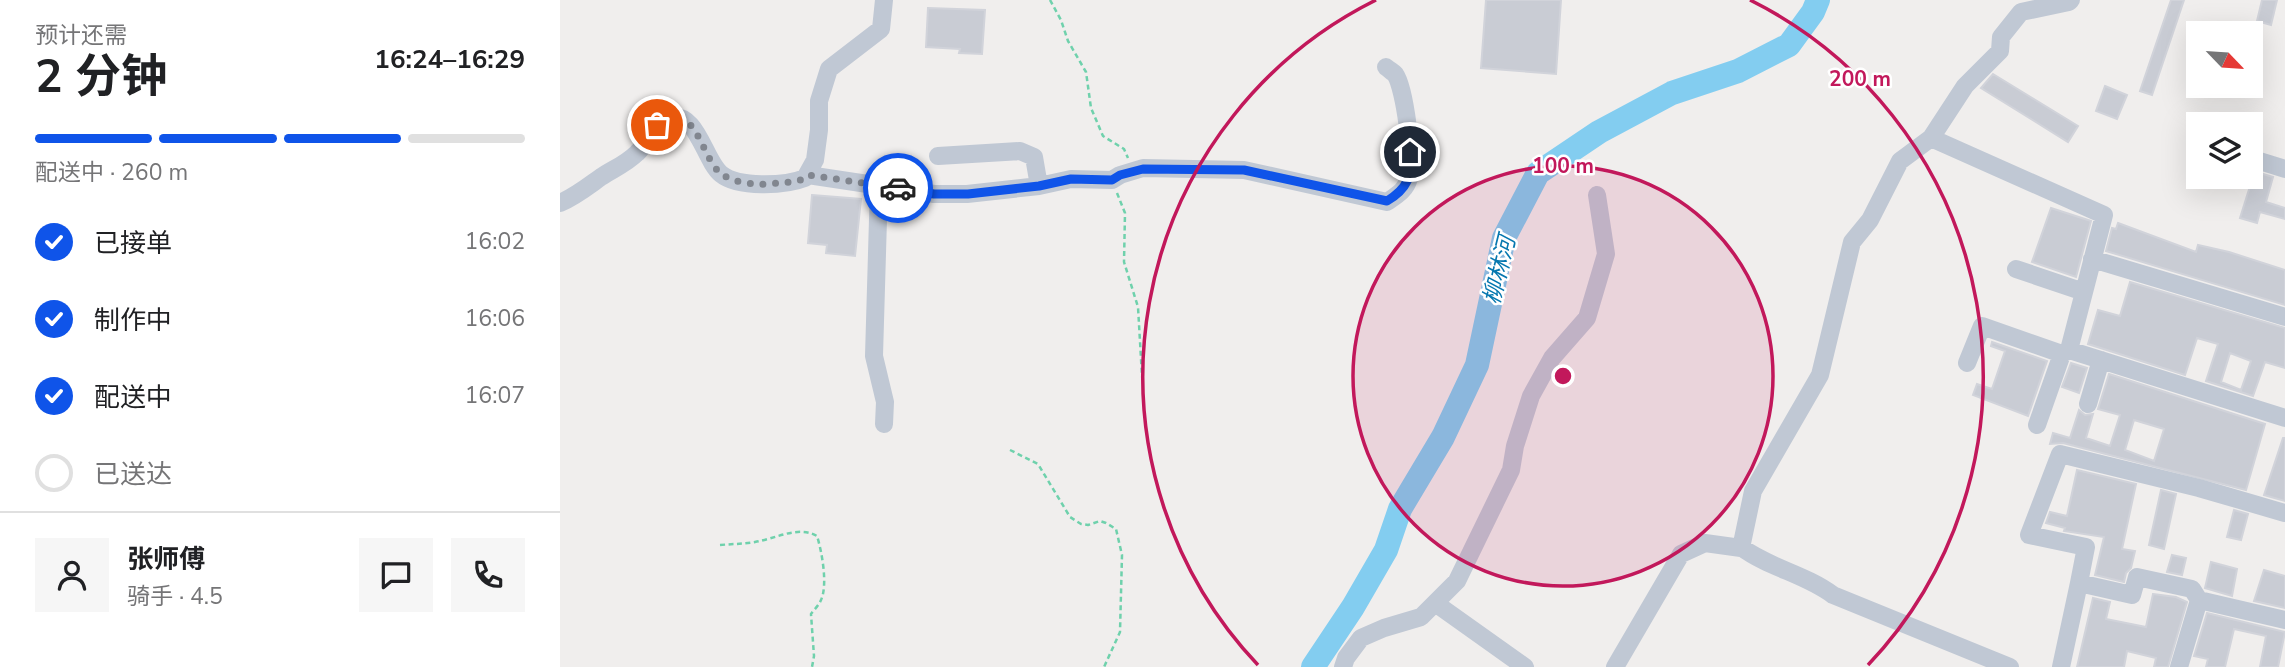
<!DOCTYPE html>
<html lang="zh">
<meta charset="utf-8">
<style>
:root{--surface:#fff;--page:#f6f6f6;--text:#202124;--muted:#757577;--line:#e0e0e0;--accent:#0f54e9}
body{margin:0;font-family:"Nunito Sans","Noto Sans SC",sans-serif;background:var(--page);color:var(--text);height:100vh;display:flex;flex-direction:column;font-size:26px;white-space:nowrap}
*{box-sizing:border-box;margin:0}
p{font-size:23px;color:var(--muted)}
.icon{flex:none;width:38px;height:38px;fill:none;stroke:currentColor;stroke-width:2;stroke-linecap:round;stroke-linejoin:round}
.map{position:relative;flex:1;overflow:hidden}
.sheet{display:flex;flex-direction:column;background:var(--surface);width:560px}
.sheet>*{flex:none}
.needle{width:46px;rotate:115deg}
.controls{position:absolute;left:1626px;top:21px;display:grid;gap:14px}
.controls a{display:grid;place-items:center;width:77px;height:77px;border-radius:0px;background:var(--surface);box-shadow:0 7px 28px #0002;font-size:35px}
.pin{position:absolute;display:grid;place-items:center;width:60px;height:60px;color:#fff;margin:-30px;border:4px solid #fff;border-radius:50%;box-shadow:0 2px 7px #0007}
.courier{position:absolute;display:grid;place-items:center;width:70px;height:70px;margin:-35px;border:5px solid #0f54e9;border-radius:50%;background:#fff;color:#222;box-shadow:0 2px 9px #0007}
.summary em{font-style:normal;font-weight:700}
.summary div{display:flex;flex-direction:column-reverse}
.summary{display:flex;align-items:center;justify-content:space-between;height:119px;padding:0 35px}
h1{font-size:46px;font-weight:700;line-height:52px}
.bar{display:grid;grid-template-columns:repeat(4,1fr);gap:10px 7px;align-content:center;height:84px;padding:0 35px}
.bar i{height:9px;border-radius:5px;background:var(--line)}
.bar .active{background:var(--accent)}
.bar p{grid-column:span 4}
.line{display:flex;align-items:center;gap:18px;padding:0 35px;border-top:2px solid var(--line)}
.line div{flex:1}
.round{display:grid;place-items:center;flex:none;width:74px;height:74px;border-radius:0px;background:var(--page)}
ol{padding:0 35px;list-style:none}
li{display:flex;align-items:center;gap:21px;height:77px}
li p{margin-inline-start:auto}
li .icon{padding:7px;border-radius:50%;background:var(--accent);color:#fff;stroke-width:4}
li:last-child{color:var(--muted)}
li i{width:38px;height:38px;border:4px solid var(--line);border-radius:50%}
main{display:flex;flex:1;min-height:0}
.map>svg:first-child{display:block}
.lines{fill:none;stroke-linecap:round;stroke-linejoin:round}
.river{stroke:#83cdf0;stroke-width:24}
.building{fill:#c9ccd4;stroke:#d1d3da;stroke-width:2;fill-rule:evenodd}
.path{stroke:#6fd1ac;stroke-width:2.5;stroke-dasharray:5 3.5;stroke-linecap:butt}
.minor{stroke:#c0c8d4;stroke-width:18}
.done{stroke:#81868f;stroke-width:7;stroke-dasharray:0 12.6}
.route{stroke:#0f54e9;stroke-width:9}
.ring{fill:none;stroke:#c2185b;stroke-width:3.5}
.labels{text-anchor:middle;stroke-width:5;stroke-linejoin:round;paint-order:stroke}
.water-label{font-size:23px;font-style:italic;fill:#0577af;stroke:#fff}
.centre{fill:#c2185b;stroke:#fff;stroke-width:3.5}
.ring-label{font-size:21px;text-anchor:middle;font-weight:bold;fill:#c2185b;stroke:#fff;stroke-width:5;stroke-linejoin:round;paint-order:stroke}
</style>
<main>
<section class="sheet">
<div class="summary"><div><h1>2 分钟</h1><p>预计还需</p></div><em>16:24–16:29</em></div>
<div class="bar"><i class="active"></i><i class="active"></i><i class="active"></i><i></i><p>配送中 · 260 m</p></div>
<ol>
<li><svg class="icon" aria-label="check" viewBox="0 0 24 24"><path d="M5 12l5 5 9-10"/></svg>已接单<p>16:02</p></li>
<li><svg class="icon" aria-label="check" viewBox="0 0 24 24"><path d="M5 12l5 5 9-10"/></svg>制作中<p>16:06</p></li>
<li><svg class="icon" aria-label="check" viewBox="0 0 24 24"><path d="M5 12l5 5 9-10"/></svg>配送中<p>16:07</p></li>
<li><i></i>已送达</li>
</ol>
<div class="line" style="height:126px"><a class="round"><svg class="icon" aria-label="person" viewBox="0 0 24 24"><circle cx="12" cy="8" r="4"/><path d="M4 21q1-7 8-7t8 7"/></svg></a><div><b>张师傅</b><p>骑手 · 4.5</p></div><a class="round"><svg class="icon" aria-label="chat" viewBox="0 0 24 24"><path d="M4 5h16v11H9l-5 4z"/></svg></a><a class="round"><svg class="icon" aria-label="phone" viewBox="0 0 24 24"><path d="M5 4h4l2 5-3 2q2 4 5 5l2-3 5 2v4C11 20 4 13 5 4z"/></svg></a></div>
</section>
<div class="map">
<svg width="1725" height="667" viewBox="0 0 1725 667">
<rect width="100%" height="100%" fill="#f0eeed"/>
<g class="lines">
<path class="river" d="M753,667L793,607L826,550L840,509L883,437L917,365L944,238L978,173L1039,132L1112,93L1178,71L1229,45L1253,12L1258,0"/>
</g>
<path class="building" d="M926,0H1001L996,74L921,68Z
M1611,0H1624L1592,95L1580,91Z
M1702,0H1717L1711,25L1697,21Z
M368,8L425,10L422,54L399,53L400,49L366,47Z
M1433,74L1518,126L1508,142L1421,88Z
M1545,86L1567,95L1557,119L1536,111Z
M1690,170L1713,177L1706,202L1725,208V219L1700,212L1697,223L1680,218L1691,183Z
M252,195L301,199L295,256L266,253L267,245L248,243Z
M1491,208L1531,221L1516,277L1472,262Z
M1558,223L1636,252L1638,245L1669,252L1725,270V305L1546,251L1552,228L1556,229Z
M1570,282L1725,328V368L1705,362L1693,396L1646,381L1658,344L1637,338L1625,375L1528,344L1538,310L1560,316ZM1670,353L1691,361L1681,390L1661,382Z
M1432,342L1487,361L1468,416L1413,395L1417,384L1432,389L1445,351L1431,346Z
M1511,363L1527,368L1519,393L1502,387Z
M1549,374L1705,424L1686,490L1503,443L1490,444L1493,433L1510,438L1519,410L1525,415L1533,414L1526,438L1550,446L1560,415L1538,409ZM1574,420L1604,429L1594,461L1565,450Z
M1723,438H1725V501L1704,495Z
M1517,470L1576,484L1562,549L1575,551L1571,568L1566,573L1564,582L1535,575L1544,537L1504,531L1505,528L1486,523L1490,512L1507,516Z
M1601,490L1616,494L1604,549L1589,545Z
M1674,510L1688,514L1681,540L1667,537Z
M1612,555L1626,558L1622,575L1607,572Z
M1651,562L1677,569L1672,596L1645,588Z
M1704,570L1725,576V608L1694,601Z
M1593,594L1616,597L1627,602L1608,667H1594L1596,658L1567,651L1564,667H1517L1533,598L1550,602L1546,619L1586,627Z
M1647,613L1725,632L1718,667H1700L1706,636L1674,629L1665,667H1646L1648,659L1634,656Z"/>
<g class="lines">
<path class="path" d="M490,0L501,20L508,41L526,72L531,108L543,136L564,149L568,158
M557,193L565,213L564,262L578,307L582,376
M450,450L478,464L510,517L521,524L528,525L540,521L546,523L556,529L562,555L560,632L544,667
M160,545C172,544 183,544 195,542C215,539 238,525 257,536C262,552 268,585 261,600C259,605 254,610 251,614L254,656L252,667"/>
<path class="minor" d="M1371,138L1544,215L1509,350L1725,418
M378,156L460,151L474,157L479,186
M1690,158L1725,169
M248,175L374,194H407L479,186L511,179L552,180L560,175L583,168L684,170L827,202C837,195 846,190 849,178C854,162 845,88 835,74C834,73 827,68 826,67
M319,185L314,356L325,402L324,424
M0,203C16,196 27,187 41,177C53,169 66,164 77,153C88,143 93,123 109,118C137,110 144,160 161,174C178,188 225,186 245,178L255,160L259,130V101L269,69L321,29L324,0
M1532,259L1725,317
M1456,269L1524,292
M1407,363L1422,326L1502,354L1509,350
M1528,404L1541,360
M1477,425L1502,354
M1181,547C1209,568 1245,574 1273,595L1450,667
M1519,583L1526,547L1469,535L1500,454L1639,488L1725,513
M875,603L965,667
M783,667L786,658L801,638L824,628L861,617L897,581L951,470L955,446L971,396L992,358L1027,318L1046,254L1037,195
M1055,667L1121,554L1145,543L1181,548L1193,491L1260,375L1292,242L1310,220L1340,161L1371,138L1405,86L1440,51L1441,37L1461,12L1509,2L1511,0
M1501,667L1519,583L1572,595L1577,577L1632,589L1639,600L1725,620
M1619,667L1639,600"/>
</g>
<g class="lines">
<path class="done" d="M97,125C136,99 139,152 159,172C172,184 201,186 217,183C228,182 240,183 248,175L338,188"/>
<path class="route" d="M338,188L374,194H408L479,186L511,179L552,180L560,175L583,169L684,170L827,201C847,189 853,176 850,152"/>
</g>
<circle cx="1003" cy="376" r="210" fill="#c2185b" fill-opacity=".12"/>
<g class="ring">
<circle cx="1003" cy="376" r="210"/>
<path d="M698 665A420 420 0 0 1 816 0M1190 0A420 420 0 0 1 1308 665"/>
</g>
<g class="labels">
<g class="water-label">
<text transform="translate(939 270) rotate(-76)" y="8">柳林河</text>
</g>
</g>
<circle cx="1003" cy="376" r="10" class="centre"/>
<g class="ring-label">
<text x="1300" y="86">200 m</text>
<text x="1003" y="173">100 m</text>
</g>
</svg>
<div class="controls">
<a><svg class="needle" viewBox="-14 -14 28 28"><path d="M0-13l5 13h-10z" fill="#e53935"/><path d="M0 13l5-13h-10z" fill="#757577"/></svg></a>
<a><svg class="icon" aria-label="layers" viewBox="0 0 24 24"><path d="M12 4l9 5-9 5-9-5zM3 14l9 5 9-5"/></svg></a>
</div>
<div class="pin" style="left:97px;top:125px;background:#ea580c"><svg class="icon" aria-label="bag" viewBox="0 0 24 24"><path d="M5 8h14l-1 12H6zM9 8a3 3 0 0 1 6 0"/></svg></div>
<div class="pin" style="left:850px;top:152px;background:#1f2937"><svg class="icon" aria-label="home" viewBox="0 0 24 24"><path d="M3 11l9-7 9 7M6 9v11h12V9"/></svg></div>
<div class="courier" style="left:338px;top:188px"><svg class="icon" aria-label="car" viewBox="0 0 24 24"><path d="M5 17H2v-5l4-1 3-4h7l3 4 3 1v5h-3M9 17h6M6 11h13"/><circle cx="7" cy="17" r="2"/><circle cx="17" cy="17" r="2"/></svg></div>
</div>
</main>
